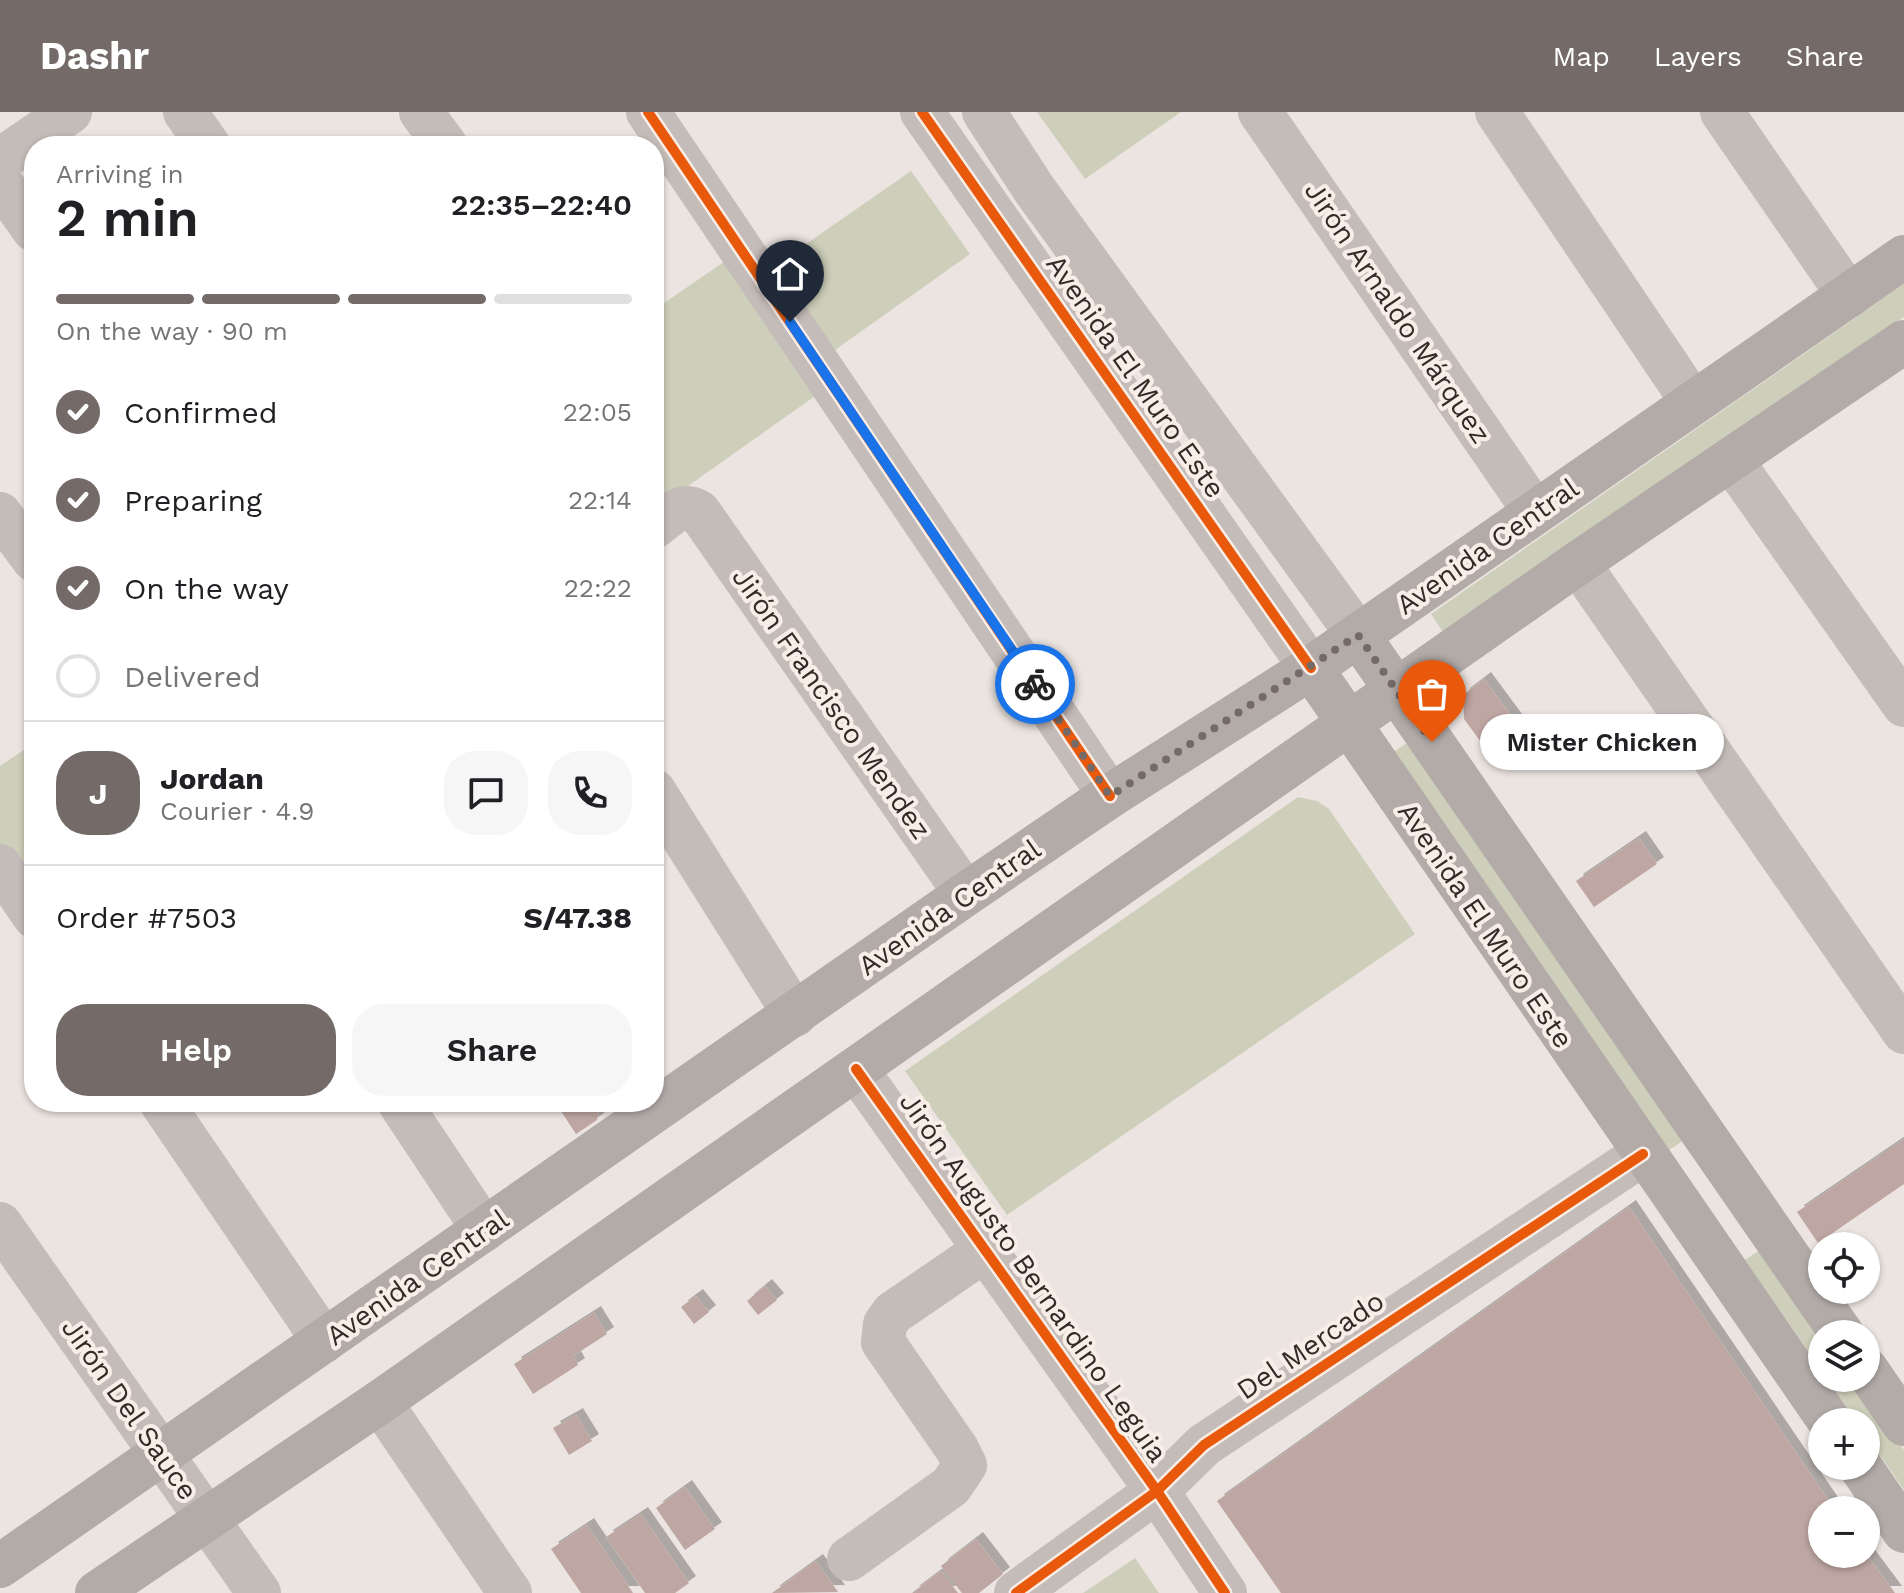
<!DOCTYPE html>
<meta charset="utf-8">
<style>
:root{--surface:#fff;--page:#f6f6f6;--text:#202124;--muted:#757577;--line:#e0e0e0;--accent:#746b68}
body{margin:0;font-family:"Work Sans",sans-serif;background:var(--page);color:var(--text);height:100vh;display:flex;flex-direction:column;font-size:30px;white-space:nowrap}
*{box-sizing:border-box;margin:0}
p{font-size:26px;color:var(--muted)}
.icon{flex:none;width:44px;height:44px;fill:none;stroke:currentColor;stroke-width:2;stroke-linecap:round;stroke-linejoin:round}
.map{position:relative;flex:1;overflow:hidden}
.panel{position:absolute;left:24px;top:24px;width:640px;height:976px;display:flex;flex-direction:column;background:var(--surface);border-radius:32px;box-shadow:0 2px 6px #0004}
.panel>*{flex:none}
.controls{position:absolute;left:1808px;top:1120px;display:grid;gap:16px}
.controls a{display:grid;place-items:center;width:72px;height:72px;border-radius:50%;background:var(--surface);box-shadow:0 2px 6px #0004;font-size:40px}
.pin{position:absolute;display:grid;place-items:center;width:68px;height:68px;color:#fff;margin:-82px -34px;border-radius:50% 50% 50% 0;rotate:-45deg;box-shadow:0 0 8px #0007}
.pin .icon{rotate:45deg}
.courier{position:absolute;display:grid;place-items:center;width:80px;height:80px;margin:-40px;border:6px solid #1a73e8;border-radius:50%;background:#fff;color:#222;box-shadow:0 2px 10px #0007}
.bubble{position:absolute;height:56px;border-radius:28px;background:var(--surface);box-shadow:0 2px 6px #0004;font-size:26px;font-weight:600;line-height:56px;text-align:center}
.overview em{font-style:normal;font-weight:600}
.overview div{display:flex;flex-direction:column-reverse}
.overview{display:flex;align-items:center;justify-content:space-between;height:136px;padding:0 32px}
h1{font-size:52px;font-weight:600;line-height:60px}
.bar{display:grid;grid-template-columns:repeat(4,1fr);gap:12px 8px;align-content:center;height:96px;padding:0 32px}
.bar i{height:10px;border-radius:6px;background:var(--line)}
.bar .selected{background:var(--accent)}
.bar p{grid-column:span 4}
.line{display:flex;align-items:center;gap:20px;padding:0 32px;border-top:2px solid var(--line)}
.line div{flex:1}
.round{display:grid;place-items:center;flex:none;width:84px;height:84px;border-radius:32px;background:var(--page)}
ol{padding:0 32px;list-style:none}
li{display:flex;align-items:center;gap:24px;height:88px}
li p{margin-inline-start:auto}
li .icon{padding:8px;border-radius:50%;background:var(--accent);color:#fff;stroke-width:4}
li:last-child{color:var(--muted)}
li i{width:44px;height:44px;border:4px solid var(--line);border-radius:50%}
.button{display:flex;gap:16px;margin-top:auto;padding:16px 32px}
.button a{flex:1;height:92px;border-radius:32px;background:var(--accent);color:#fff;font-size:32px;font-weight:600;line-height:92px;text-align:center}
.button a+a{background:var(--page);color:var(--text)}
header{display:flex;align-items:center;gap:48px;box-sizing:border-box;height:112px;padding:0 40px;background:var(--accent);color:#fff}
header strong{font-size:38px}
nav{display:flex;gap:44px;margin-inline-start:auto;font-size:28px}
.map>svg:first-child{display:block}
.green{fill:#cecfba}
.building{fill:#bea6a2;filter:url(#shadow)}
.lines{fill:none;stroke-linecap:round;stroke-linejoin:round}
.minor{stroke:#c4bcb9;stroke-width:44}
.major{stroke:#b3aba8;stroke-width:44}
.cycleway-casing{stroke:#f8eee7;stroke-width:15}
.cycleway{stroke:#e8590c;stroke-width:10}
.done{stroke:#746b68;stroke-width:8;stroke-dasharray:0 14.4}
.route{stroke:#1a73e8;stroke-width:10}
.labels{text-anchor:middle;stroke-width:8;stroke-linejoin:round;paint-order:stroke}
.street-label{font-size:28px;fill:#342a27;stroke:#f8eee7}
</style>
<header>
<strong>Dashr</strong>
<nav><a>Map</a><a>Layers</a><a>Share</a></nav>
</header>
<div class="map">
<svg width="1904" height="1481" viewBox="0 0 1904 1481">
<defs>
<filter id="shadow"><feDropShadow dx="7" dy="-7" stdDeviation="0" flood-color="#0004"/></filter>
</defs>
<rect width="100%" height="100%" fill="#ebe4e0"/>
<path class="green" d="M1037,0H1181L1085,67Z
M911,59L970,142L835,238L773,155Z
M731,145L825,277L654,398V198Z
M1904,172V205L1445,523L1431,502Z
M1414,626L1689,1025L1666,1040L1391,642Z
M34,631V786L0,736V654Z
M1298,685L1317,689L1329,697L1415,822L1007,1103L905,959Z
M1764,1135L1822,1222V1259L1745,1148Z
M1827,1266H1854L1904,1338V1378L1866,1323V1310H1857Z
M1135,1446L1159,1481H1083Z"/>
<path class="building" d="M1484,567L1527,625L1495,649L1464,607L1463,583Z
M1639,726L1657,752L1594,795L1576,769Z
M555,990H601L597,1008L576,1022Z
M1904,1027V1072L1818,1131L1797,1100Z
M1629,1095L1835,1398H1822V1442H1866L1895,1481H1281L1217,1389Z
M765,1174L777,1188L758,1203L747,1189Z
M696,1184L709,1200L694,1212L681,1195Z
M594,1201L607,1222L573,1244L578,1253L533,1282L514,1252Z
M576,1303L592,1329L569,1343L553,1316Z
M685,1375L715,1417L685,1438L656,1396Z
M641,1402L689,1471L675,1481H645L606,1425Z
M587,1413L633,1481H581L551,1437Z
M976,1427L1003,1462L979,1481H962L941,1454Z
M816,1449L838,1480L772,1481Z
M941,1459L958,1481H912Z"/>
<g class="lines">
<path class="minor" d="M185,0L209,34
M421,0L446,34
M648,0L1110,684
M922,0L1311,556
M984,0L1034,77L1358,523
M1260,0L1535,400
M1497,0L1693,291
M1722,0L1849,184
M0,48L70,0
M0,70L34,118
M1732,349L1904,593
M0,402L34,448
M654,415C669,404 681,389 699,400L966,782
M1578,451L1904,920
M654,679L795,903
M0,754L34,804
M856,957L1157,1379L1225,1481
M161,990L324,1229
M399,990L484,1118
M0,1112L259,1481
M380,1290L510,1481
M849,1447L951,1374L965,1353L957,1337L883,1230L885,1212L893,1201L985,1138
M1016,1481L1157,1379L1204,1333L1643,1042"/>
<path class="major" d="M1358,523L1842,1222
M1311,556L1830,1310
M1866,1257L1904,1312
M1860,1354L1904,1419
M0,1454L966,782L1110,684L1311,556L1904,145
M97,1481L380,1290L1578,451L1904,230"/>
<g class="cycleway-casing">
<path id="cycleway" d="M648,0L1110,684
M922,0L1311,556
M856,957L1157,1379L1225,1481
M1016,1481L1157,1379L1204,1333L1643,1042"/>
</g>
<use href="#cycleway" class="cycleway"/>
</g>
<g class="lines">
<path class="done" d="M1035,572L1110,684L1358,523L1432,630"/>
<path class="route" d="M790,210L1035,572"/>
</g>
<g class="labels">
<g class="street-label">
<text transform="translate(1398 200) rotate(56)" y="10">Jirón Arnaldo Márquez</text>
<text transform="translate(1136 264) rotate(55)" y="10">Avenida El Muro Este</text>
<text transform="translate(1487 434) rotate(-35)" y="10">Avenida Central</text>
<text transform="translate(832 591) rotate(55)" y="10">Jirón Francisco Mendez</text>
<text transform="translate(949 795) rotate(-35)" y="10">Avenida Central</text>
<text transform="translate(1486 813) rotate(56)" y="10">Avenida El Muro Este</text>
<text transform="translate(417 1165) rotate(-35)" y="10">Avenida Central</text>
<text transform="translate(1034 1165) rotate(55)" y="10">Jirón Augusto Bernardino Leguia</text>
<text transform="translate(1310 1233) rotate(-34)" y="10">Del Mercado</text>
<text transform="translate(130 1297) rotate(55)" y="10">Jirón Del Sauce</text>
</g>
</g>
</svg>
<div class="controls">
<a><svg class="icon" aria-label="locate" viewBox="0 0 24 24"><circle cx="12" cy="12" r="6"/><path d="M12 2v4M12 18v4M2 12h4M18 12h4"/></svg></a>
<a><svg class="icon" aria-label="layers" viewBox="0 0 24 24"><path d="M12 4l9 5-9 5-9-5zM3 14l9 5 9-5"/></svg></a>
<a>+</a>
<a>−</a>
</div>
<div class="pin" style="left:1432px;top:630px;background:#ea580c"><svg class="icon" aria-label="bag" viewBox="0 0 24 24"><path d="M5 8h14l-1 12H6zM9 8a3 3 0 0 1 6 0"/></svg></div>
<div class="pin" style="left:790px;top:210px;background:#1f2937"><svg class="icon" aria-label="home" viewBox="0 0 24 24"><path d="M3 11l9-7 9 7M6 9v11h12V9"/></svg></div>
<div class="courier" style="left:1035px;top:572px"><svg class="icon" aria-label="bike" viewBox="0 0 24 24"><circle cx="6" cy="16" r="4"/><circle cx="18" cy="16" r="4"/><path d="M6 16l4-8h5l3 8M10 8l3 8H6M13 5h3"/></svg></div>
<div class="bubble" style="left:1480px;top:602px;width:244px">Mister Chicken</div>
<section class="panel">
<div class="overview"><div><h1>2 min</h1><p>Arriving in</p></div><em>22:35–22:40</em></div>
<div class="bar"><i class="selected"></i><i class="selected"></i><i class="selected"></i><i></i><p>On the way · 90 m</p></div>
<ol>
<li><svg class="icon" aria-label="check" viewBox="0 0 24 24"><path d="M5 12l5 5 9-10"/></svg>Confirmed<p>22:05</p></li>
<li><svg class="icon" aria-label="check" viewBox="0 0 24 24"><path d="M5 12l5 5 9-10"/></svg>Preparing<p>22:14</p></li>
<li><svg class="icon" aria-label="check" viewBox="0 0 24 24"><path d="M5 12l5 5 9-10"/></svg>On the way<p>22:22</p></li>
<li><i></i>Delivered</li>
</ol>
<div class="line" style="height:144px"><b class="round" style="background:var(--accent);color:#fff">J</b><div><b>Jordan</b><p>Courier · 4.9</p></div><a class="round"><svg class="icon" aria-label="chat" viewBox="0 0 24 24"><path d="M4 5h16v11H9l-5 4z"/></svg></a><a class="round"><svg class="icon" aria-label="phone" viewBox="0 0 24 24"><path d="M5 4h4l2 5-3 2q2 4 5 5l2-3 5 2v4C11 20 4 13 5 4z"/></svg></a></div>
<div class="line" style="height:104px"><div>Order #7503</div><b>S/47.38</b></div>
<div class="button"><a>Help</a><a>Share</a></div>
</section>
</div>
